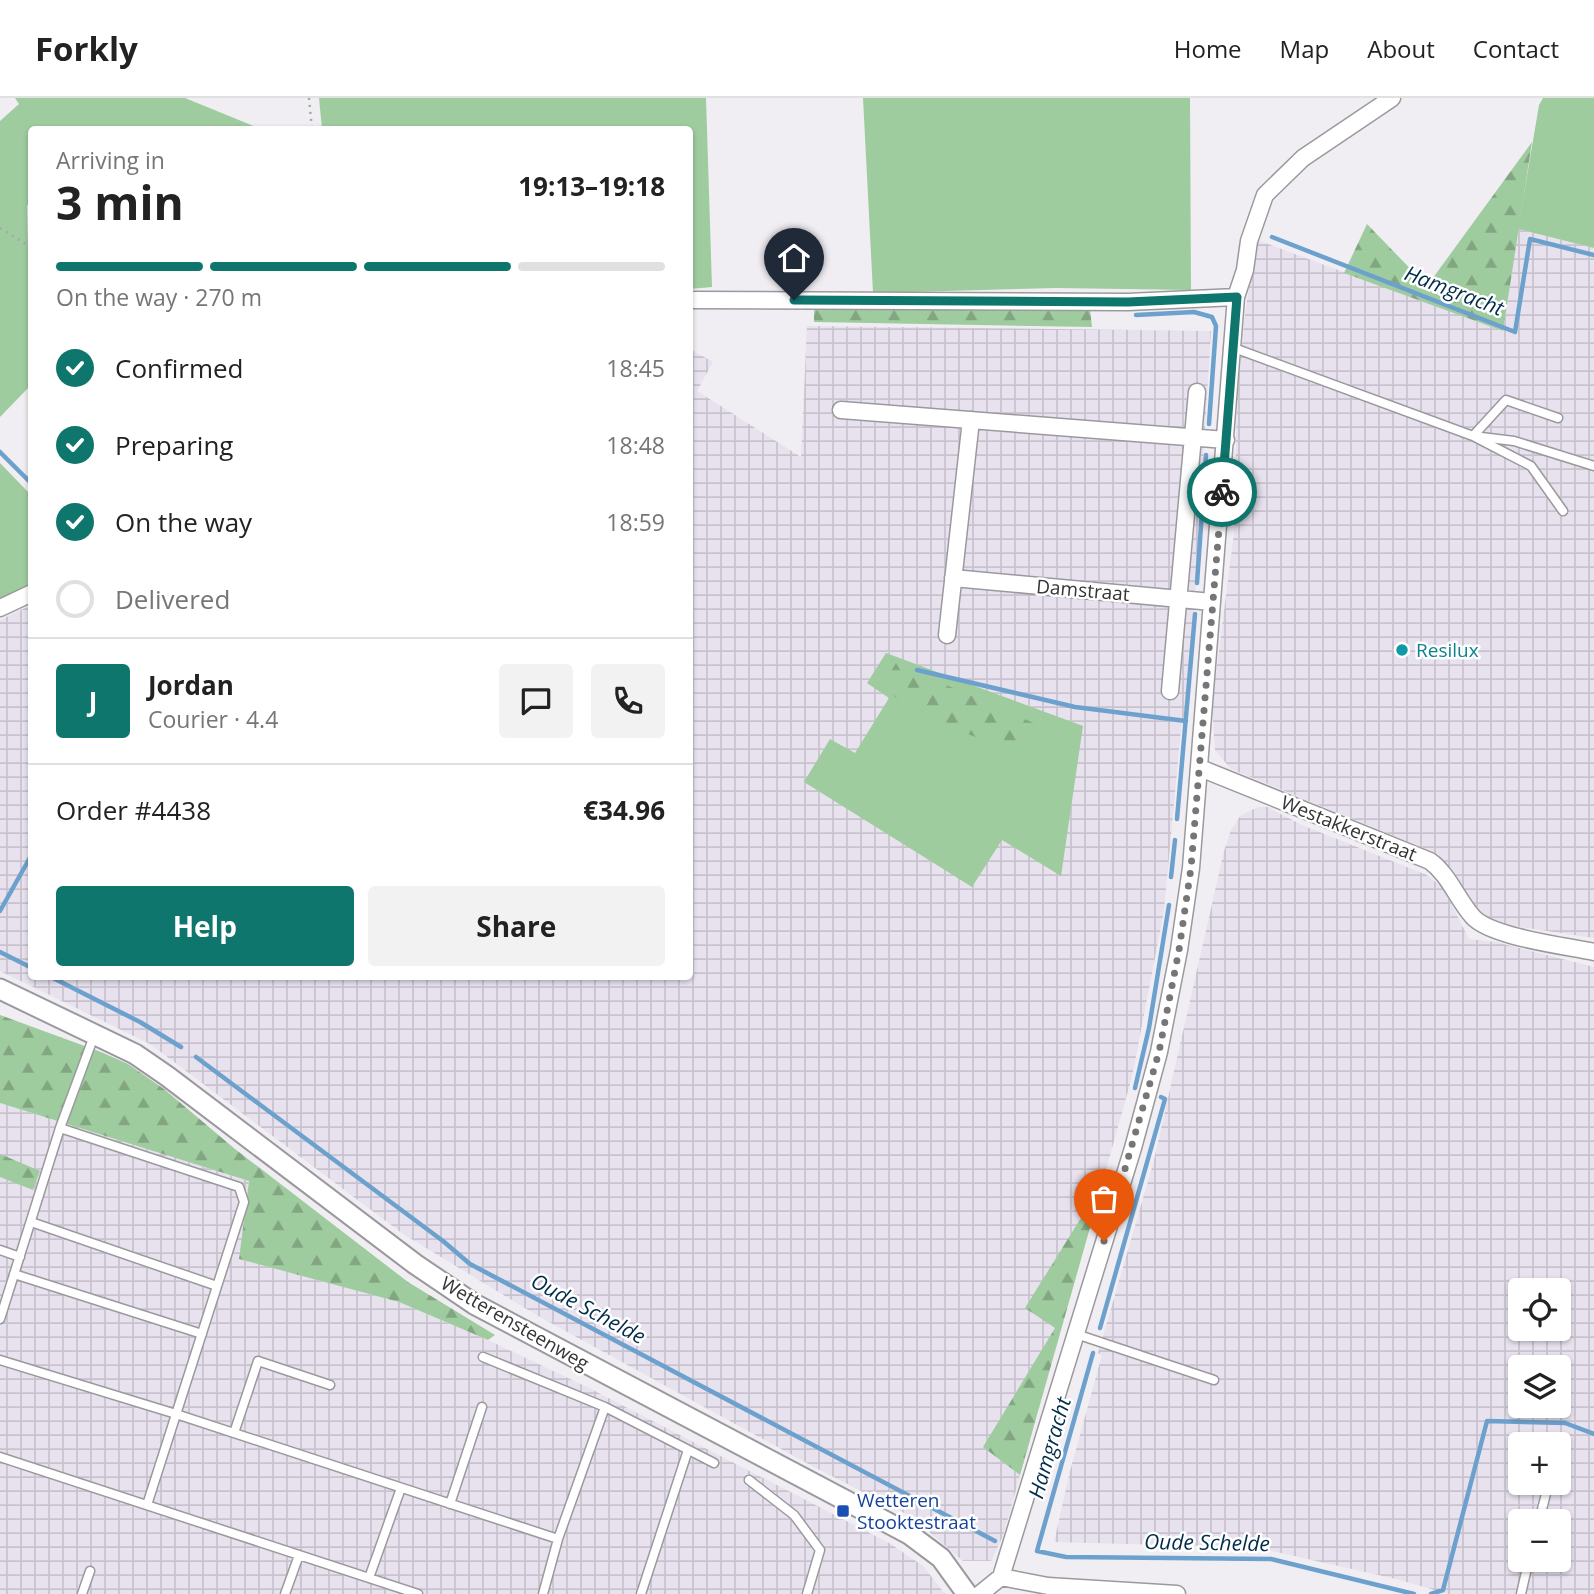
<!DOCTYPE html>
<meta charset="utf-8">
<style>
:root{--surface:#fff;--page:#f2f2f2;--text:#222;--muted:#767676;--line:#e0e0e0;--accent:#0f766e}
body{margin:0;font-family:"Open Sans",sans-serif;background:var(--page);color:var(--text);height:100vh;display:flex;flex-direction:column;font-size:26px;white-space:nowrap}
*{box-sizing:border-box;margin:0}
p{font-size:23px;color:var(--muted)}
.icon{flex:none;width:38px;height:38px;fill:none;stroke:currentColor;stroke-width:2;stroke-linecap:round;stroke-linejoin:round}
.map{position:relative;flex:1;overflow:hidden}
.panel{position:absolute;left:28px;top:28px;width:665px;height:854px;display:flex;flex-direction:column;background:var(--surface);border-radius:7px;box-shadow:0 2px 5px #0004}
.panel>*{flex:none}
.buttons{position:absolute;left:1508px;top:1180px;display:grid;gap:14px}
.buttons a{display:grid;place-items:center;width:63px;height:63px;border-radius:7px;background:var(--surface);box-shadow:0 2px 5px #0004;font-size:35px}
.pin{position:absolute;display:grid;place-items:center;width:60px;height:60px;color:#fff;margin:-72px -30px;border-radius:50% 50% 50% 0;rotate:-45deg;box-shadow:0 0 7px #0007}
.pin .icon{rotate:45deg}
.courier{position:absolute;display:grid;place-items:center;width:70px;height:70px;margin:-35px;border:5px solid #0f766e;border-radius:50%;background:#fff;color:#222;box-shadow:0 2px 9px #0007}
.overview em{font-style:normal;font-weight:700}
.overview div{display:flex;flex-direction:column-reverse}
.overview{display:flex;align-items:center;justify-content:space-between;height:119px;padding:0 28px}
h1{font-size:46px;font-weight:700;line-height:52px}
.bar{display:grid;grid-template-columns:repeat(4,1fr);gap:10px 7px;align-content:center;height:84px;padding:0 28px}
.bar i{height:9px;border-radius:5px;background:var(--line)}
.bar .current{background:var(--accent)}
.bar p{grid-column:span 4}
.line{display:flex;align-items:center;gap:18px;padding:0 28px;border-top:2px solid var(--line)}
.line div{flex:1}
.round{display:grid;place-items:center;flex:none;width:74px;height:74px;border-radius:7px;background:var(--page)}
ol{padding:0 28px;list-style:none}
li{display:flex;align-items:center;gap:21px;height:77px}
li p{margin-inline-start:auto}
li .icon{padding:7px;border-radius:50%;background:var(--accent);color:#fff;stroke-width:4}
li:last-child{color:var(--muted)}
li i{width:38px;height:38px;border:4px solid var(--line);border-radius:50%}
.action{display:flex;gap:14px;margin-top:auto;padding:14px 28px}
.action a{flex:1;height:80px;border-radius:7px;background:var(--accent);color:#fff;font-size:28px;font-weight:700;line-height:80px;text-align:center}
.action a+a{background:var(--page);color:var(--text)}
header{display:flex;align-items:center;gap:42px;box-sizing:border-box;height:98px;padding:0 35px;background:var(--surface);border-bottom:2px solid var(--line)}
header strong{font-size:33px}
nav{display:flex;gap:38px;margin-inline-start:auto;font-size:24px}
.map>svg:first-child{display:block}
.industrial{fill:url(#industrial-grid);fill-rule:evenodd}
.green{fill:#9fcc9f}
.forest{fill:url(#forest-firs)}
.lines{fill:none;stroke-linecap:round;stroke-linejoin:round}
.stream{stroke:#6da1cd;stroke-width:4.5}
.service-casing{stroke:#9b999e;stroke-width:11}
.minor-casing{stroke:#9b999e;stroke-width:19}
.tertiary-casing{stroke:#9b999e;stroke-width:23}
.path{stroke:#a7a6aa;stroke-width:2.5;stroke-dasharray:2 5;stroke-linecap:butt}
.service{stroke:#fff;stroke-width:8}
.minor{stroke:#fff;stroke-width:16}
.tertiary{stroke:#fff;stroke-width:19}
.done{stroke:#767578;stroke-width:7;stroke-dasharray:0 12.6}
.route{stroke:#0f766e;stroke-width:9}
.culture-dot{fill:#0f9aa8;stroke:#fff;stroke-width:2.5}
.transit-dot{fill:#1a4fb4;stroke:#fff;stroke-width:2.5}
.labels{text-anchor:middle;stroke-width:5;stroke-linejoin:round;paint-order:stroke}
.street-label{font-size:19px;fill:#353436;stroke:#fff}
.culture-label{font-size:19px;fill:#0d838f;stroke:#fff;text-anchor:start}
.transit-label{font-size:19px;fill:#164399;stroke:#fff;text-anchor:start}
.water-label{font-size:21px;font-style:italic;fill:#022d4a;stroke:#fff}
</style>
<header>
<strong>Forkly</strong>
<nav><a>Home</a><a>Map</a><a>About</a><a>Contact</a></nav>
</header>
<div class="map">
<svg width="1594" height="1496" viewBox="0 0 1594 1496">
<defs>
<pattern id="industrial-grid" width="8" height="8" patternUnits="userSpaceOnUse" patternTransform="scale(1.75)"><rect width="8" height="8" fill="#e7e2ee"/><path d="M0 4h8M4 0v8" fill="none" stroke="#c7c2cd"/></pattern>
<pattern id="forest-firs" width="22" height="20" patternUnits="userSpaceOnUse" patternTransform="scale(1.75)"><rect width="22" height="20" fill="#9fcc9f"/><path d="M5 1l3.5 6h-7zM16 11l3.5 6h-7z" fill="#82a682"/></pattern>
</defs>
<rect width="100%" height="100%" fill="#f0eef3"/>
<path class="industrial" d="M1518,131L1594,150V840L1501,826L1482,816L1438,756L1231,671L1215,652L1212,607L1234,435L1237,302L1245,215L1257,142L1503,233Z
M807,228L1211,233L1189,594L1181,631L1164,813L1132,979L1003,1438L991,1463H963L912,1419L814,1369L538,1218L403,1136L150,946L0,873V522L31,507L32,878H690V251L713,264L697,293L801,359Z
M1258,709H1267L1302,727L1427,777L1443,790L1469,841L1496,844L1594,869V1496H1448L1396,1481L1272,1453L1203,1448L1054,1444L1070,1373L1102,1257L1098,1255L1153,1066L1224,753L1231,732L1241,717ZM1521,1192H1559V1230H1521ZM1521,1269H1559V1307H1521ZM1521,1346H1559V1384H1521ZM1521,1423H1559V1461H1521Z
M0,1005L249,1083L240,1161L399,1204L488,1242L589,1290L891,1446L923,1468L945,1496H0Z"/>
<path class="green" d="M15,0H185L261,31L32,32L31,108L27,107L28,151L31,153V287L0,319V23L19,6Z
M319,0H706L712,189L690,191V32L322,31Z
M863,0H1190L1191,192L1056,190L873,195Z
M1543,0H1594V150L1518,131L1539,7Z
M0,365L32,398L31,489L0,504Z
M886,555L1083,628L1061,778L1002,742L972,789L804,684L830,641L855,655L889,600L867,585Z"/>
<path class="forest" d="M1532,44L1503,233L1344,175L1367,126L1427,188Z
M814,210L1090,211L1092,229L814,224Z
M896,565L1036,626L1018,657L906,610L883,587Z
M0,917L101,954L128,966L164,991L235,1051L408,1184L495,1237L488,1242L399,1204L239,1161L249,1083L0,1005Z
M0,1056L40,1073L33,1092L0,1079Z
M1084,1115L1093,1119L1020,1377L983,1349L1055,1230L1025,1210Z"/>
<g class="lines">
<path class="stream" d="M1272,139L1515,234L1530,141L1594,157
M1136,217L1194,214L1212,219L1216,228L1209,326
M0,354L32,386
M1197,485L1206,357
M917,572L1075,609L1186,623
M1177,721L1195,516
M1171,779L1175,742
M0,813L32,756
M0,854L32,870
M49,878L140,924L181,949
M196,959L443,1143L470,1166L995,1443
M1135,990L1149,930L1169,807
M1100,1230L1165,1001L1161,999
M1093,1255L1037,1453L1066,1459L1271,1461L1414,1496
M1431,1496L1443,1492L1487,1323L1565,1325L1594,1336"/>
<g class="service-casing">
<path id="service" d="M1234,250L1473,338L1514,343L1594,368
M1558,320L1506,302L1473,338L1531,368L1563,413
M60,1030L239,1089L244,1104L147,1407
M31,1124L217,1188
M0,1152L20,1159
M14,1176L202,1236
M0,1221L60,1030L94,938
M1076,1236L1214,1282
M483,1259L605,1309L714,1365
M0,1262L176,1316L558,1441L543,1496
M234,1335L258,1263L330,1287
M0,1359L418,1496
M749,1382L794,1417L820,1452L807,1496
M450,1406L482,1309
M1539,1423L1549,1384
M558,1441L605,1309
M369,1480L401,1390
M82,1496L90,1473
M285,1496L299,1457
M641,1496L688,1352
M1521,1496L1529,1461"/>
</g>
<g class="minor-casing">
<path id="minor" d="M690,202L1128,204L1236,199
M841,312L1226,342
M953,480L1212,504
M0,510L32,495
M947,537L971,322
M1170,593L1197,294
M1200,670L1430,763C1449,777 1457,801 1473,819C1491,839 1566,848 1594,854
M1001,1479L1048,1488L1177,1496
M980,1496L1001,1479L1133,1050L1159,954L1179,852L1191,770L1236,199L1245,172L1249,143L1265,97L1303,60L1392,0"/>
</g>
<g class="tertiary-casing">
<path id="tertiary" d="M0,891L135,956L167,978L415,1166L474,1206L909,1436L941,1460L967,1496"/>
</g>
<path class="path" d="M309,0L312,32
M0,130L32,150"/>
<use href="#service" class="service"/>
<use href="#minor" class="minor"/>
<use href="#tertiary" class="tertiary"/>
</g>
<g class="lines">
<path class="done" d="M1104,1143L1159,954L1179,852L1191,770L1222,394"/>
<path class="route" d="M794,202L1128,204L1237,199L1222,394"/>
</g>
<circle class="culture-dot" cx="1402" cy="552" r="7"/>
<rect class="transit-dot" x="836" y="1406" width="14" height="14" rx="3.5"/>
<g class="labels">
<g class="street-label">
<text transform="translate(1083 492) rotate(5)" y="7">Damstraat</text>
<text transform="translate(1349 730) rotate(22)" y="7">Westakkerstraat</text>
<text transform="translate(515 1225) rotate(30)" y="7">Wetterensteenweg</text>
</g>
<g class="culture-label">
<text x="1416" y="559">Resilux</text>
</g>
<g class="transit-label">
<text x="857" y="1409">Wetteren<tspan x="857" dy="22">Stooktestraat</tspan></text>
</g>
<g class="water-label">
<text transform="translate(1454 193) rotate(21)" y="7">Hamgracht</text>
<text transform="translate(588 1211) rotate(28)" y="7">Oude Schelde</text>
<text transform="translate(1050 1350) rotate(-74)" y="7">Hamgracht</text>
<text transform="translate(1207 1445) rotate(1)" y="7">Oude Schelde</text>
</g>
</g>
</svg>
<div class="buttons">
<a><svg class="icon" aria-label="locate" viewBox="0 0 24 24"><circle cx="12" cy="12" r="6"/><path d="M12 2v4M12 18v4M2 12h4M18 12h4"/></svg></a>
<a><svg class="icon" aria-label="layers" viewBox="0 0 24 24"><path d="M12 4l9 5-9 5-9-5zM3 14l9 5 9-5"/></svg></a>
<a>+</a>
<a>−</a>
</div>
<div class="pin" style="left:1104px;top:1143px;background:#ea580c"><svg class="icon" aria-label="bag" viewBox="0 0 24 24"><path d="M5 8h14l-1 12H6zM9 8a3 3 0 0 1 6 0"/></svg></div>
<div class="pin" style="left:794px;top:202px;background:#1f2937"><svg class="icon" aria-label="home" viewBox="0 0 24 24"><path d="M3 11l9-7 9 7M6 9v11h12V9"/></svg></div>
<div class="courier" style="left:1222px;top:394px"><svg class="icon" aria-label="bike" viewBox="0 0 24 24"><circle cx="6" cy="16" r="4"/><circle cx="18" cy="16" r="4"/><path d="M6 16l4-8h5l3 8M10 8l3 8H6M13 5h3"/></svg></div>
<section class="panel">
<div class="overview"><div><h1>3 min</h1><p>Arriving in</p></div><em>19:13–19:18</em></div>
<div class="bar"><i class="current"></i><i class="current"></i><i class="current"></i><i></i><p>On the way · 270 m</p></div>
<ol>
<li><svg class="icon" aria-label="check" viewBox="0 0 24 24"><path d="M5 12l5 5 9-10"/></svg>Confirmed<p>18:45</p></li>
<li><svg class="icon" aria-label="check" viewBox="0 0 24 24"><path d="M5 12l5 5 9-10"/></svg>Preparing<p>18:48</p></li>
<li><svg class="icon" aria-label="check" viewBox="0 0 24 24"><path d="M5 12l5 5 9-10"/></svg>On the way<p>18:59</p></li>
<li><i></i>Delivered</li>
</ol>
<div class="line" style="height:126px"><b class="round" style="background:var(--accent);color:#fff">J</b><div><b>Jordan</b><p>Courier · 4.4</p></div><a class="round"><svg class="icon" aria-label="chat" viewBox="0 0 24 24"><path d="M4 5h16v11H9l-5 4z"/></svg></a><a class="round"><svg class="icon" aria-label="phone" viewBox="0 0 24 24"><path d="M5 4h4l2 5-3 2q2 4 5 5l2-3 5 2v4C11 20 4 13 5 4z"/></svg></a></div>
<div class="line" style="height:91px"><div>Order #4438</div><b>€34.96</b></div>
<div class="action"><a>Help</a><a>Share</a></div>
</section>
</div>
